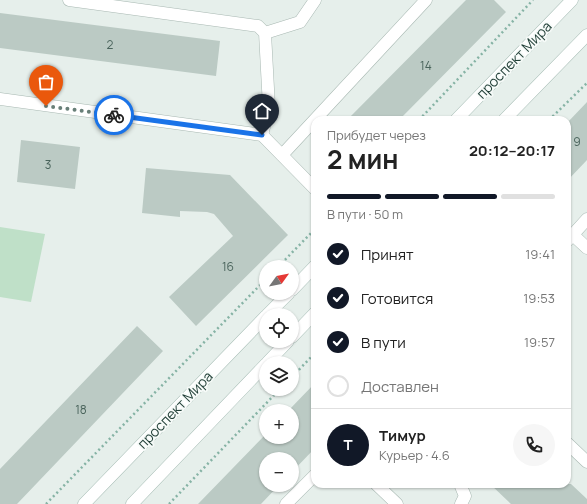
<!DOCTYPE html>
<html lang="ru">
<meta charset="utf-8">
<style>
:root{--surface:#fff;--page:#f6f6f6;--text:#222;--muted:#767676;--line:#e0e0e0;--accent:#111827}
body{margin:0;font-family:Manrope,sans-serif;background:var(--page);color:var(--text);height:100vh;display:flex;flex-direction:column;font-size:15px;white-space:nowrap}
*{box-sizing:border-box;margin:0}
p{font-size:13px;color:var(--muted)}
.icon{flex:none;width:22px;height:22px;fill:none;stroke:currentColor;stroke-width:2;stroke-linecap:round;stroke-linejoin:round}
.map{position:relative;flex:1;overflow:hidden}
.details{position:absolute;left:311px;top:116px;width:260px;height:372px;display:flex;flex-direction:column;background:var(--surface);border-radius:12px;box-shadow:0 1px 3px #0004}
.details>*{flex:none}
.needle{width:26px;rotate:57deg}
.fabs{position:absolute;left:259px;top:260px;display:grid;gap:8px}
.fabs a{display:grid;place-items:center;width:40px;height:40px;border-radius:50%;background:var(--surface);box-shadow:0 1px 3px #0004;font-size:20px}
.pin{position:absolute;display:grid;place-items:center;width:34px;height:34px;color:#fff;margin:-41px -17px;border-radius:50% 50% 50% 0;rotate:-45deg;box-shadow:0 0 4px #0007}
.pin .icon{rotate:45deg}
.courier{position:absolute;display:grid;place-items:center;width:40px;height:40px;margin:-20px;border:3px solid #1a73e8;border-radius:50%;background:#fff;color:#222;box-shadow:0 1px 5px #0007}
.overview em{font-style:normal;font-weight:700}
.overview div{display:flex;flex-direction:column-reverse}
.overview{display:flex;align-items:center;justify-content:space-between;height:68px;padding:0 16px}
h1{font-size:26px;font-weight:700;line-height:30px}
.bar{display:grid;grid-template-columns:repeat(4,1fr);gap:6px 4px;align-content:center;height:48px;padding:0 16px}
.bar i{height:5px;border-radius:3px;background:var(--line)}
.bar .on{background:var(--accent)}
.bar p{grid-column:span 4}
.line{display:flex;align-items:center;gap:10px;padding:0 16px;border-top:1px solid var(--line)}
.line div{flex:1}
.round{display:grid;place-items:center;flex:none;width:42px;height:42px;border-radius:21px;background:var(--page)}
ol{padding:0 16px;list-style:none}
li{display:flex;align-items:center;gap:12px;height:44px}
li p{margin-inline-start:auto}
li .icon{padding:4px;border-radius:50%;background:var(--accent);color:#fff;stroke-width:4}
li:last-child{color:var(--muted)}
li i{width:22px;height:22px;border:2px solid var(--line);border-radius:50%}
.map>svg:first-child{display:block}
.pitch{fill:#bfe0c8}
.building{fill:#bbcac4}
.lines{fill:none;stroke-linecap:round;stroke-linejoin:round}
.service-casing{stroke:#a8b8b2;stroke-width:13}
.minor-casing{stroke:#a8b8b2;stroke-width:13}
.secondary-casing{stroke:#a4bbb3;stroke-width:13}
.path{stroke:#86b3a5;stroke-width:2.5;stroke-dasharray:2 3;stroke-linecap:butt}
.service{stroke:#fff;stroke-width:12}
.minor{stroke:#fff;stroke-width:12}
.secondary{stroke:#fff;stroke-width:12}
.done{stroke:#687f78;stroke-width:4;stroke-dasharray:0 7.2}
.route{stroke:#1a73e8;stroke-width:5}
.labels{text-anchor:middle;stroke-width:3.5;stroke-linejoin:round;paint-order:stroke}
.number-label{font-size:12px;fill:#4a645c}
.street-label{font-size:14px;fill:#24423a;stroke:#f7fbf9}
</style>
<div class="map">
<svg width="587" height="504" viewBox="0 0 587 504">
<rect width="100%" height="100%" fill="#e6efeb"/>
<path class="pitch" d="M0,227L45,234L31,302L0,297Z"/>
<path class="building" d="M466,0H494L506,12L399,120H347Z
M0,13L220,41L216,76L0,48Z
M587,102V160L567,181V123Z
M21,140L80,147L75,189L17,182Z
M146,168L230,175L288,235L196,326L169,297L233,236L214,214L207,212L180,211V217L142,213Z
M137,326L163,351L17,504H0V469Z
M315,383V448L292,472V459H266V485H279L261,504H198L266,434V437H292V411H288Z
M490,484H571L587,499V504H511Z"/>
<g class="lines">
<g class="service-casing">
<path id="service" d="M69,0L258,26L265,33L269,107L262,135
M265,33L300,22L315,0
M282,155L426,0
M573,235L587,248
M567,241L587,219
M567,443L587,462
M376,484L397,504
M460,484L465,496L461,504
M286,504L315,475"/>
</g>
<g class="minor-casing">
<path id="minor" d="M0,99L262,135L315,189"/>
</g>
<g class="secondary-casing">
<path id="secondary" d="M456,120L572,0
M504,120L587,35
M292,290L315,266
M267,315L289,293
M292,337L315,313
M267,363L288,341
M84,504L266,316
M132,504L266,364"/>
</g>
<path class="path" d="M419,120L533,0
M549,120L587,83
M278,267L315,229
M292,377L315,353
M46,504L266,279
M169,504L280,389"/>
<use href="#service" class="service"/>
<use href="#minor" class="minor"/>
<use href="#secondary" class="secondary"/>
</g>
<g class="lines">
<path class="done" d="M46,106L114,115"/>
<path class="route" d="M114,115L262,135"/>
</g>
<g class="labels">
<g class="number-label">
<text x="110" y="49">2</text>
<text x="426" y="70">14</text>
<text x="577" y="146">9</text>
<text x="48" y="169">3</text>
<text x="228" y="271">16</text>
<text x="81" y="414">18</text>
</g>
<g class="street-label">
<text transform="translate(514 60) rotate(-46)" y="5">проспект Мира</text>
<text transform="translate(175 410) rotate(-46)" y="5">проспект Мира</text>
</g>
</g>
</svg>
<div class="fabs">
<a><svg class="needle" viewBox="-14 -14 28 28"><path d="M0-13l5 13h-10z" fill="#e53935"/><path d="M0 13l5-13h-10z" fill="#767676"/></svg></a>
<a><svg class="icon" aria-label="locate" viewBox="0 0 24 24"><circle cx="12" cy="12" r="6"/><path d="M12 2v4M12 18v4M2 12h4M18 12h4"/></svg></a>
<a><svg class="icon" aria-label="layers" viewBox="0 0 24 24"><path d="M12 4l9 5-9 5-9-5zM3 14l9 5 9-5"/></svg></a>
<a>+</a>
<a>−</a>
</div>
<div class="pin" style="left:46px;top:106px;background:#ea580c"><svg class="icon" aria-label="bag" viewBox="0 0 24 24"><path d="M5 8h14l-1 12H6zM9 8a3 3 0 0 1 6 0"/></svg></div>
<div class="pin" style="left:262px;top:135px;background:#1f2937"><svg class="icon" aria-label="home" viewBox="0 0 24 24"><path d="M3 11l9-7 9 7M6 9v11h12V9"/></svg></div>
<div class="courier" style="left:114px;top:115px"><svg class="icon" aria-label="bike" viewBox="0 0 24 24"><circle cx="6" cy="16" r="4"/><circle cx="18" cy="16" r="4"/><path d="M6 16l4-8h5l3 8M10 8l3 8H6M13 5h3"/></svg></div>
<section class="details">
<div class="overview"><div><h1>2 мин</h1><p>Прибудет через</p></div><em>20:12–20:17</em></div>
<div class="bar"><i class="on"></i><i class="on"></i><i class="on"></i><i></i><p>В пути · 50 m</p></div>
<ol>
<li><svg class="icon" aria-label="check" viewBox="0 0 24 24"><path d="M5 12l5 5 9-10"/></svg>Принят<p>19:41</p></li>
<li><svg class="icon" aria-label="check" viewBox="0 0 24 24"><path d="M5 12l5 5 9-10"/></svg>Готовится<p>19:53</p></li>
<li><svg class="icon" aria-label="check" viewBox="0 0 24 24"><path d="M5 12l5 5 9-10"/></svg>В пути<p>19:57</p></li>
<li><i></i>Доставлен</li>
</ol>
<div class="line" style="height:72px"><b class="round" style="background:var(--accent);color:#fff">Т</b><div><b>Тимур</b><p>Курьер · 4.6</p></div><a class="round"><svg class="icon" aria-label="phone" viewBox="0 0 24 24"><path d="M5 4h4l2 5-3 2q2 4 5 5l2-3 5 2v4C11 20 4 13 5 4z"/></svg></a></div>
</section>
</div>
